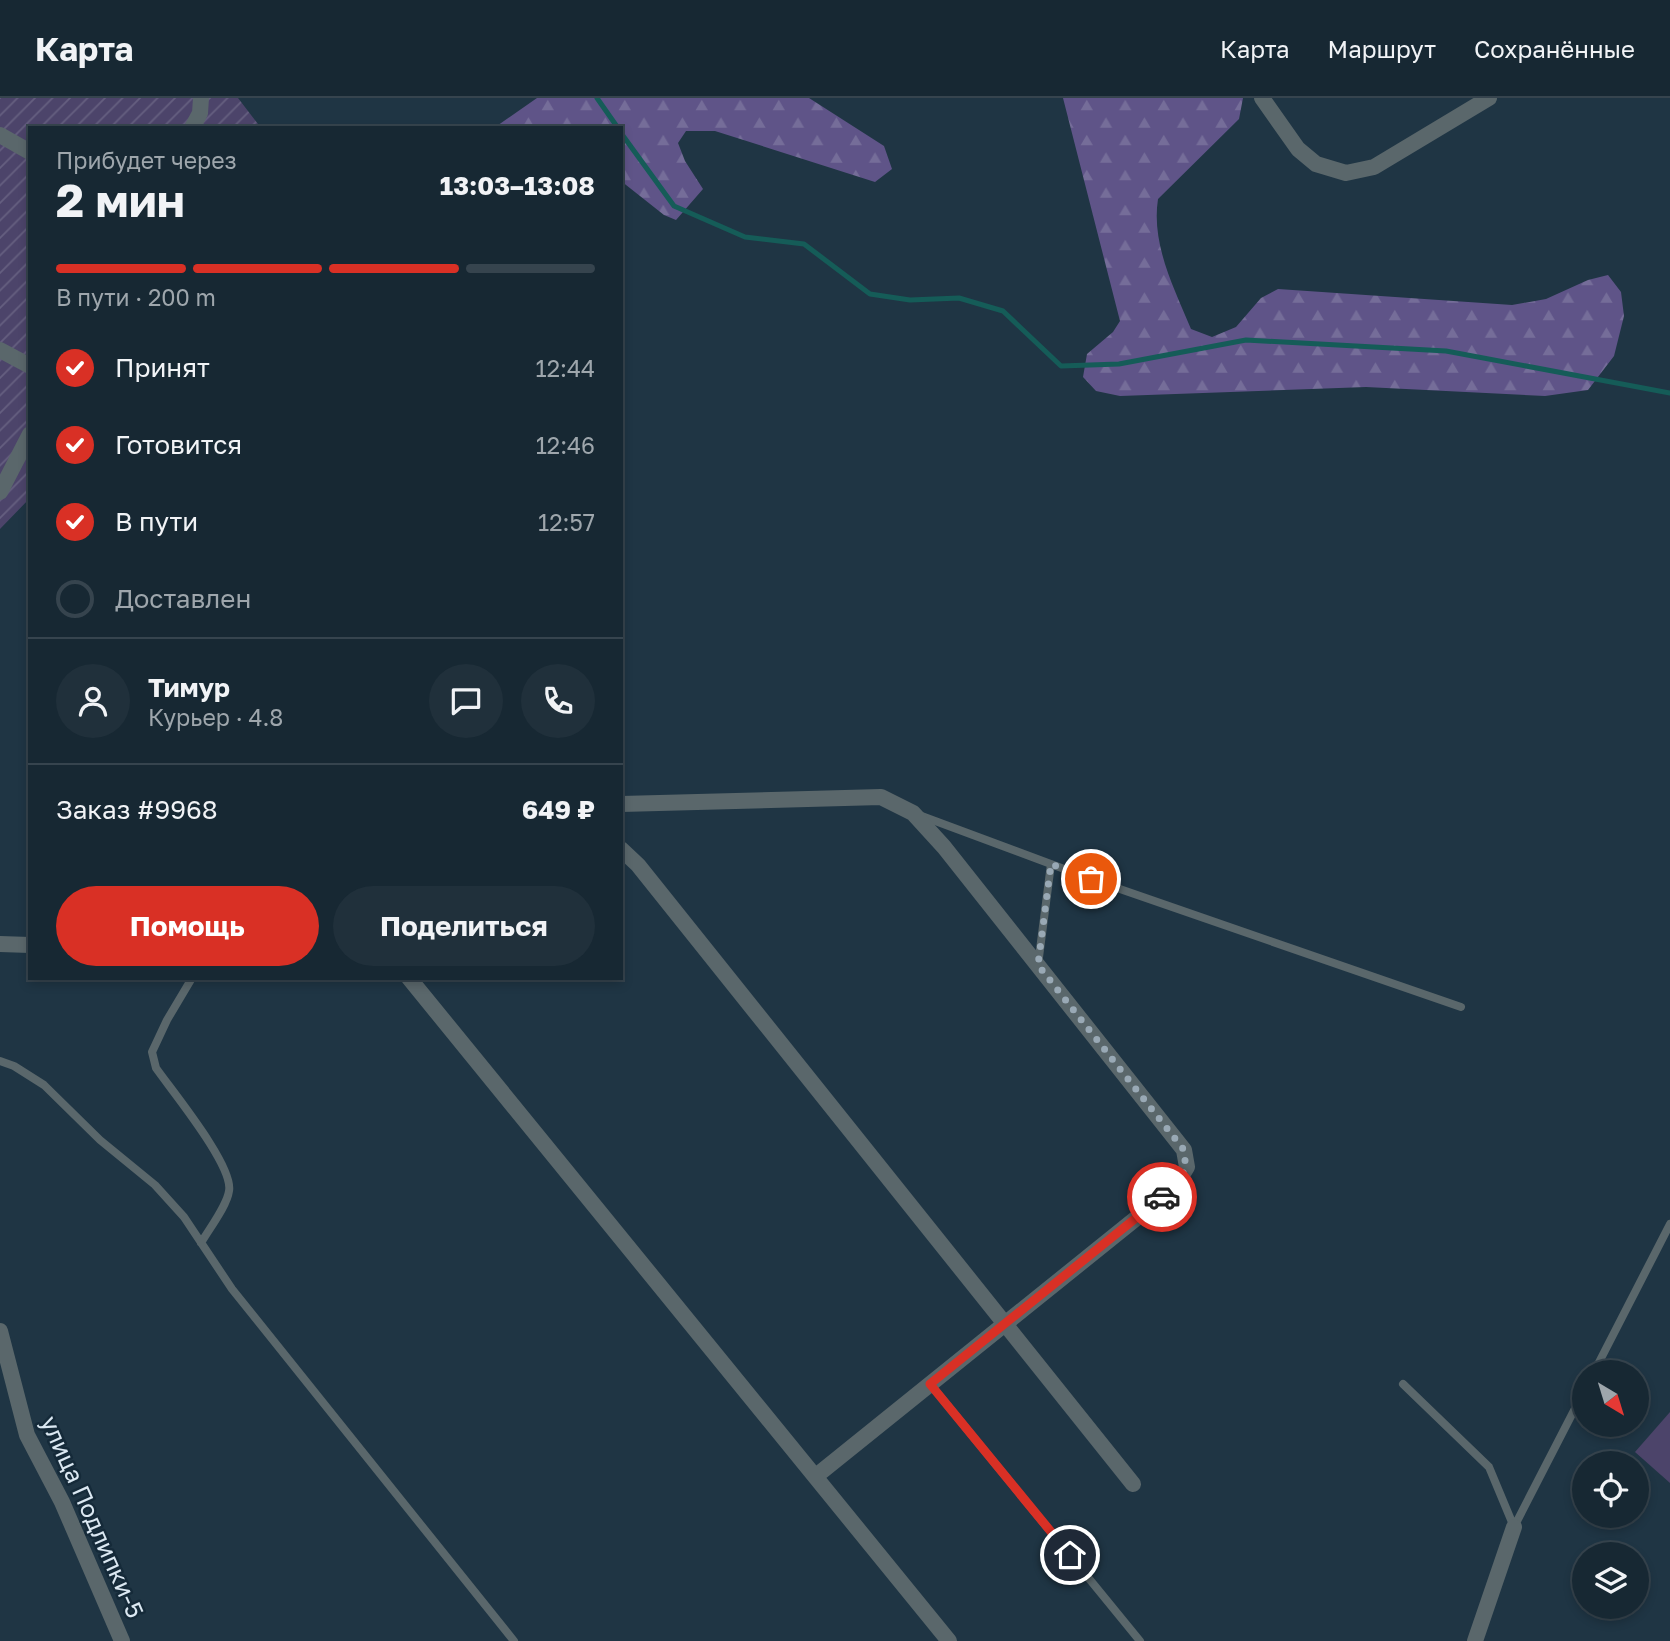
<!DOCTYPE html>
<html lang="ru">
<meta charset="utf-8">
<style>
:root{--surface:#172833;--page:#20303b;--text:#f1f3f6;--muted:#9ea6ac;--line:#36444e;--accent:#d93025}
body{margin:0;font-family:"Golos Text",sans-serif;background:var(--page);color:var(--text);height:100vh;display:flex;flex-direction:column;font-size:26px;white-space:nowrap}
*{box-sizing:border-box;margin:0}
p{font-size:23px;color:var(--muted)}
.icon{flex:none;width:38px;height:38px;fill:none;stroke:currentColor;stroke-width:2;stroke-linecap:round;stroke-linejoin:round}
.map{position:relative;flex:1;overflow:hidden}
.drawer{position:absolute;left:28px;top:28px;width:595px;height:854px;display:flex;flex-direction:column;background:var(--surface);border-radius:0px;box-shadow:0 4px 10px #0003,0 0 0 2px var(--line)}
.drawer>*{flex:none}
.needle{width:46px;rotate:142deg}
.fabs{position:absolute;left:1572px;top:1262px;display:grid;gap:14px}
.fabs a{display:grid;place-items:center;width:77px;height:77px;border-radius:50%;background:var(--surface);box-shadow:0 4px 10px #0003,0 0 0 2px var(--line);font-size:35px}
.pin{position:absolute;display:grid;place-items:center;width:60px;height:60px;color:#fff;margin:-30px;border:4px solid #fff;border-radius:50%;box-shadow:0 2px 7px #0007}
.courier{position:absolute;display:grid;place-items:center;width:70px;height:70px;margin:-35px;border:5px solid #d93025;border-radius:50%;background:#fff;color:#222;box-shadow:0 2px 9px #0007}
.overview em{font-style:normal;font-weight:700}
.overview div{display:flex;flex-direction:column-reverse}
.overview{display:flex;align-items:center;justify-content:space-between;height:119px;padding:0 28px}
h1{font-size:46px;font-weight:700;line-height:52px}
.bar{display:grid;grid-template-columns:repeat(4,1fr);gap:10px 7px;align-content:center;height:84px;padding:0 28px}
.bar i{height:9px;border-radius:5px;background:var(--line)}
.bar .selected{background:var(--accent)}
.bar p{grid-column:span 4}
.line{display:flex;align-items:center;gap:18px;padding:0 28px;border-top:2px solid var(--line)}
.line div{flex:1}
.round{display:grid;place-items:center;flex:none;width:74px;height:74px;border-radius:37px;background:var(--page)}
ol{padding:0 28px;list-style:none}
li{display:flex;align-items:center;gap:21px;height:77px}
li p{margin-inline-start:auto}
li .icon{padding:7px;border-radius:50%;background:var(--accent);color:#fff;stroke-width:4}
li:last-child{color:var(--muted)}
li i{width:38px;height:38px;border:4px solid var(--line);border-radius:50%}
.primary-button{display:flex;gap:14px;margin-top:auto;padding:14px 28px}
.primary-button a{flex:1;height:80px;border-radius:42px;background:var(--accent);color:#fff;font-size:28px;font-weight:700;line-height:80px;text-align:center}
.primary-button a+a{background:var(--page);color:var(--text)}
header{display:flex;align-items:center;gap:42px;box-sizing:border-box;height:98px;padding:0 35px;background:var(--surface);border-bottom:2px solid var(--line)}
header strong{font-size:33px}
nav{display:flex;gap:38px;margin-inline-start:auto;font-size:24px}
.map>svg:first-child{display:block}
.forest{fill:url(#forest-firs)}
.park{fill:#4c446a}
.garden{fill:url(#garden-furrows)}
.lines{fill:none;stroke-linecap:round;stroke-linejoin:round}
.stream{stroke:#155c58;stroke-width:5}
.lane{stroke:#5a676b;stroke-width:8}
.street{stroke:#5a676b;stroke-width:16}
.done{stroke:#99a9b5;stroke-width:7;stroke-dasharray:0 12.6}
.route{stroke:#d93025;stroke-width:9}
.labels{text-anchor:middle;stroke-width:5;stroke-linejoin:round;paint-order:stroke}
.street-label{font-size:24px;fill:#dbe8f2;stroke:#152a39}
</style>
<header>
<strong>Карта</strong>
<nav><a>Карта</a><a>Маршрут</a><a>Сохранённые</a></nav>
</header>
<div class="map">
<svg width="1670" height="1543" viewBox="0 0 1670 1543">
<defs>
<pattern id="forest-firs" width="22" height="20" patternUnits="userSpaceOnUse" patternTransform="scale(1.75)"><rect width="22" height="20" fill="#5f5488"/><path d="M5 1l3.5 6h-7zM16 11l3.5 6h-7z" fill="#756d99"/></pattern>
<pattern id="garden-furrows" width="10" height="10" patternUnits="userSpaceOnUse" patternTransform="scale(1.75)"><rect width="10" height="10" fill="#4c446a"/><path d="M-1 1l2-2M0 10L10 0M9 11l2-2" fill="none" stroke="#655f80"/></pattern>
</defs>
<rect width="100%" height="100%" fill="#1f3544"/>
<path class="forest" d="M537,0H809L884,48L892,71L875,84L715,33H686L678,45L685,63L703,91L676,122L664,117L621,83V30H494Z
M1063,0H1243L1239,21L1158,101C1151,146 1174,190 1191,231L1212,239L1236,229L1261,200L1278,191L1512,207L1546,201L1588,182L1608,177L1621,194L1624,218L1614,258L1588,292L1545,298L1366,289L1120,298L1096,293L1083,279L1087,256L1113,234L1120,223Z"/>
<path class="park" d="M1670,1314V1385L1635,1354Z"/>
<path class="garden" d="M0,0H238L261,30H30V400L0,431Z"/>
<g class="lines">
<path class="stream" d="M597,0L618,30
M621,35L674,108L745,139L804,146L870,196L910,202L959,200L1003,213L1061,268L1119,266L1246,242L1446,253L1670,295"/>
<path class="lane" d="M919,717L1091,781L1461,909
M1038,867L1051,766
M192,880L167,922L152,954L156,970C172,993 234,1068 229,1093C227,1108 209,1131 201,1145
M0,963L14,968L44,987L100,1042L155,1087L184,1119L232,1191L514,1543
M1594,1274L1670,1126
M930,1286L1140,1543
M1403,1286L1489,1369L1514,1429
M1514,1429L1584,1293"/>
<path class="street" d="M1262,0L1298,51L1316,66L1346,75L1374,69L1489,0
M192,30L200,15L201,0
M0,37L30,54
M0,252L30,268
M0,394L30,336
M621,706L881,699L913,715L944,749L1184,1052L1187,1069L1175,1089L816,1378
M621,751L638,767L1133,1386
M0,846L30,847
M409,880L949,1543
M0,1233L27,1337L62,1404L122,1543
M1475,1543L1514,1429"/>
</g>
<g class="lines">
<path class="done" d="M1091,781L1051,766L1038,867L1184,1052C1188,1076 1180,1085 1162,1099"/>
<path class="route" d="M1070,1457L930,1286L1162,1099"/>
</g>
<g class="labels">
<g class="street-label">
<text transform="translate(92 1419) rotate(66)" y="8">улица Подлипки-5</text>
</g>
</g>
</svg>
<div class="fabs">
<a><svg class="needle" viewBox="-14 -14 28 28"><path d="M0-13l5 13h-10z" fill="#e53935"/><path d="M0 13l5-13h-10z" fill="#9ea6ac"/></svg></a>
<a><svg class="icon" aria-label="locate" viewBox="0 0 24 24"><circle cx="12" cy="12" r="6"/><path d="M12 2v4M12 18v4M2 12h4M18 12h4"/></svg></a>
<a><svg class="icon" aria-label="layers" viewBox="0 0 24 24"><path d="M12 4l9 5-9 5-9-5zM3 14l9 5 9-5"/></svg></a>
</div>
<div class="pin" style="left:1091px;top:781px;background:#ea580c"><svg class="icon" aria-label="bag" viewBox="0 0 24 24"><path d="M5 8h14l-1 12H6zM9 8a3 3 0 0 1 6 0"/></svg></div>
<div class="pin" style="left:1070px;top:1457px;background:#1f2937"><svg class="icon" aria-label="home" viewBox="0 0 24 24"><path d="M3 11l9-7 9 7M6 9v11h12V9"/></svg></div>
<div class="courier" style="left:1162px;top:1099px"><svg class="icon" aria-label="car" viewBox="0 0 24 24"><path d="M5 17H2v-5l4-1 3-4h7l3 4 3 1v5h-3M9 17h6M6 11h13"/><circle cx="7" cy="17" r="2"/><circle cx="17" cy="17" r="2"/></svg></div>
<section class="drawer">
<div class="overview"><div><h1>2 мин</h1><p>Прибудет через</p></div><em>13:03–13:08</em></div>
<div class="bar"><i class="selected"></i><i class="selected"></i><i class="selected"></i><i></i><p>В пути · 200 m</p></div>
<ol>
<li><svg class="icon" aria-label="check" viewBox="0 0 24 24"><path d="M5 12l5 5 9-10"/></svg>Принят<p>12:44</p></li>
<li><svg class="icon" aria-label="check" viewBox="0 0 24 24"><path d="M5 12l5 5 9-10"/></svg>Готовится<p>12:46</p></li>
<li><svg class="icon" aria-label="check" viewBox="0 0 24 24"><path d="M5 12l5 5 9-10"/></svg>В пути<p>12:57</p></li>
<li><i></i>Доставлен</li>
</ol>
<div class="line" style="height:126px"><a class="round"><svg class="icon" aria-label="person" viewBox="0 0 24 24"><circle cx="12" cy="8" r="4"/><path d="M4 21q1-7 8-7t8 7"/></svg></a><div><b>Тимур</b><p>Курьер · 4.8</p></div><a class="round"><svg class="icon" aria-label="chat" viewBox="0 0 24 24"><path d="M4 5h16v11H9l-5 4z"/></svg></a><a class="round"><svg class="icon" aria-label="phone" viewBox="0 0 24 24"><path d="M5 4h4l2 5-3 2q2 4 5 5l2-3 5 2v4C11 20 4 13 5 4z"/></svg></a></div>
<div class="line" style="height:91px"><div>Заказ #9968</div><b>649 ₽</b></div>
<div class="primary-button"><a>Помощь</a><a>Поделиться</a></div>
</section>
</div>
